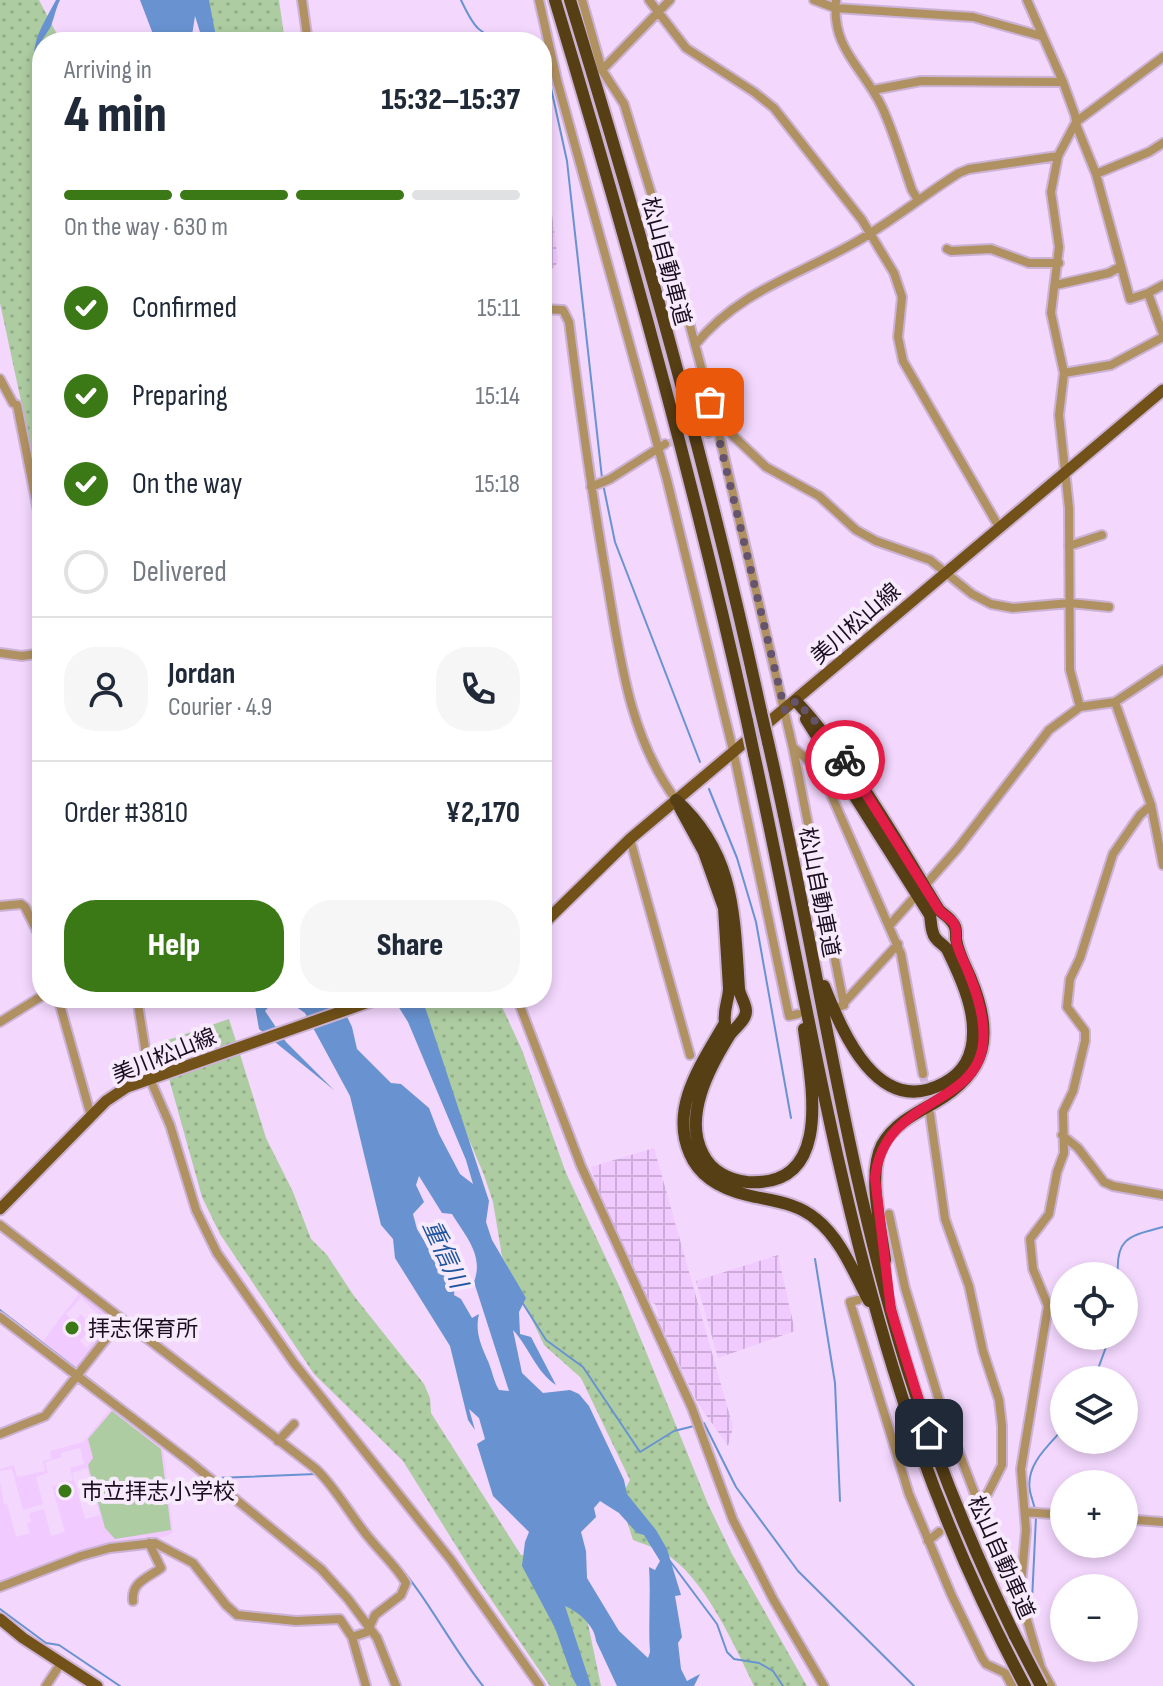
<!DOCTYPE html>
<meta charset="utf-8">
<style>
:root{--surface:#fff;--page:#f6f6f7;--text:#1f2937;--muted:#747a83;--line:#e0e1e3;--accent:#3a7916}
body{margin:0;font-family:"Sofia Sans Condensed","Noto Sans JP",sans-serif;background:var(--page);color:var(--text);height:100vh;display:flex;flex-direction:column;font-size:30px;white-space:nowrap}
*{box-sizing:border-box;margin:0}
p{font-size:26px;color:var(--muted)}
.icon{flex:none;width:44px;height:44px;fill:none;stroke:currentColor;stroke-width:2;stroke-linecap:round;stroke-linejoin:round}
.map{position:relative;flex:1;overflow:hidden}
.panel{position:absolute;left:32px;top:32px;width:520px;height:976px;display:flex;flex-direction:column;background:var(--surface);border-radius:32px;box-shadow:0 4px 12px #0003}
.panel>*{flex:none}
.tools{position:absolute;left:1050px;top:1262px;display:grid;gap:16px}
.tools a{display:grid;place-items:center;width:88px;height:88px;border-radius:50%;background:var(--surface);box-shadow:0 4px 12px #0003;font-size:40px}
.pin{position:absolute;display:grid;place-items:center;width:68px;height:68px;color:#fff;margin:-34px;border-radius:16px;box-shadow:0 4px 12px #0006}
.courier{position:absolute;display:grid;place-items:center;width:80px;height:80px;margin:-40px;border:6px solid #e11d48;border-radius:50%;background:#fff;color:#222;box-shadow:0 2px 10px #0007}
.headline em{font-style:normal;font-weight:800}
.headline div{display:flex;flex-direction:column-reverse}
.headline{display:flex;align-items:center;justify-content:space-between;height:136px;padding:0 32px}
h1{font-size:52px;font-weight:800;line-height:60px}
.bar{display:grid;grid-template-columns:repeat(4,1fr);gap:12px 8px;align-content:center;height:96px;padding:0 32px}
.bar i{height:10px;border-radius:6px;background:var(--line)}
.bar .current{background:var(--accent)}
.bar p{grid-column:span 4}
.line{display:flex;align-items:center;gap:20px;padding:0 32px;border-top:2px solid var(--line)}
.line div{flex:1}
.round{display:grid;place-items:center;flex:none;width:84px;height:84px;border-radius:32px;background:var(--page)}
ol{padding:0 32px;list-style:none}
li{display:flex;align-items:center;gap:24px;height:88px}
li p{margin-inline-start:auto}
li .icon{padding:8px;border-radius:50%;background:var(--accent);color:#fff;stroke-width:4}
li:last-child{color:var(--muted)}
li i{width:44px;height:44px;border:4px solid var(--line);border-radius:50%}
.action{display:flex;gap:16px;margin-top:auto;padding:16px 32px}
.action a{flex:1;height:92px;border-radius:32px;background:var(--accent);color:#fff;font-size:32px;font-weight:800;line-height:92px;text-align:center}
.action a+a{background:var(--page);color:var(--text)}
.map>svg:first-child{display:block}
.built{fill:#f1caff;fill-rule:evenodd}
.industrial{fill:url(#industrial-grid)}
.grass{fill:url(#grass-dots)}
.pitch{fill:#adcca1}
.water{fill:#6893d0;fill-rule:evenodd}
.lines{fill:none;stroke-linecap:round;stroke-linejoin:round}
.stream{stroke:#6893d0;stroke-width:2}
.minor-tunnel{stroke:#d2b9dc;stroke-width:8;stroke-dasharray:8 4;stroke-linecap:butt}
.minor-casing{stroke:#ccb3d5;stroke-width:12}
.major-casing{stroke:#ccb3d5;stroke-width:15}
.highway-casing{stroke:#ccb3d5;stroke-width:16}
.minor{stroke:#b09162;stroke-width:8}
.major{stroke:#725219;stroke-width:11}
.highway{stroke:#563e15;stroke-width:12}
.highway-bridge-casing{stroke:#ccb3d5;stroke-width:16;stroke-linecap:butt}
.highway-bridge{stroke:#563e15;stroke-width:12}
.done{stroke:#66546c;stroke-width:8;stroke-dasharray:0 14.4}
.route{stroke:#e11d48;stroke-width:10}
.poi-dot{fill:#3a7916;stroke:#f8eafd;stroke-width:3}
.labels{text-anchor:middle;stroke-width:8;stroke-linejoin:round;paint-order:stroke}
.street-label{font-size:22px;fill:#1a0e1e;stroke:#f8eafd}
.poi-label{font-size:22px;fill:#1a0e1e;stroke:#f8eafd;text-anchor:start}
.water-label{font-size:24px;font-style:italic;fill:#1e559f;stroke:#f8eafd}
</style>
<div class="map">
<svg width="1163" height="1686" viewBox="0 0 1163 1686">
<defs>
<pattern id="industrial-grid" width="8" height="8" patternUnits="userSpaceOnUse" patternTransform="scale(2)"><rect width="8" height="8" fill="#f1caff"/><path d="M0 4h8M4 0v8" fill="none" stroke="#ceacda"/></pattern>
<pattern id="grass-dots" width="8" height="8" patternUnits="userSpaceOnUse" patternTransform="scale(2)"><rect width="8" height="8" fill="#adcca1"/><path d="M2 2h.1M6 6h.1" fill="none" stroke="#94ae8a" stroke-width="1.8" stroke-linecap="round"/></pattern>
</defs>
<rect width="100%" height="100%" fill="#f3d7fd"/>
<path class="built" d="M80,1292L115,1319L78,1368L43,1341ZM81,1298L109,1324L87,1348L80,1341L93,1326L81,1314L74,1322L66,1314Z
M112,1407L163,1447L173,1532L167,1536L149,1540L113,1544L0,1582V1481L4,1504H7L16,1537L30,1533L27,1523L31,1522L29,1513L44,1509L51,1536L65,1532L52,1486L73,1480L70,1468L84,1464L80,1448L61,1453L62,1457L45,1462L48,1473L36,1477L43,1504L23,1510L12,1469L0,1471V1469L14,1465L17,1477L45,1471L43,1461L51,1459L50,1451L83,1442ZM87,1468L100,1515L85,1519L72,1473Z"/>
<path class="industrial" d="M542,135L558,261L554,268L542,270Z
M654,1148L733,1427L728,1446L697,1402L657,1317L659,1315L655,1304L647,1301L600,1198L591,1167Z
M778,1255L795,1331L718,1358L696,1281Z"/>
<path class="grass" d="M0,0H39L61,42H42V499L0,303Z
M197,0H279L285,42H210Z
M409,998H498L522,1050L566,1173L620,1288L708,1504L732,1554L807,1686H754C735,1647 708,1586 673,1559C662,1550 646,1545 633,1540L620,1499L630,1480L581,1378L544,1345L502,1256L493,1202L484,1175Z
M229,1019L266,1138L293,1192L311,1239L327,1255L354,1296L424,1384L430,1398L431,1413L521,1555L539,1556L583,1600L601,1686H550L473,1573L403,1461L314,1374L220,1234L202,1197L159,1043Z"/>
<path class="pitch" d="M112,1411L161,1449L171,1530L115,1539L105,1528L88,1465L93,1458L88,1439Z"/>
<path class="water" d="M56,0H60C56,8 55,15 52,23C50,31 42,37 41,44C40,80 42,115 42,151C36,119 27,66 38,35C43,23 50,11 56,0Z
M140,0H209L217,42H203L195,16L191,42H156Z
M258,998H338L352,1027L357,1049L391,1083L401,1084L429,1108L439,1134L460,1174L473,1184L466,1160L408,1022L393,998H422L489,1201L486,1222L492,1240L526,1298L519,1312L520,1334L531,1337L556,1385C536,1372 529,1347 513,1330L522,1373L543,1393L570,1390L579,1394L589,1406L624,1480L627,1494L656,1530L667,1549L681,1595L675,1596L682,1637L678,1643L681,1669L687,1681L700,1674L694,1686H617L596,1641C595,1626 579,1612 565,1606L591,1686H577L573,1679L555,1628L522,1566L525,1542L529,1532L493,1496L477,1444L485,1439L479,1418L469,1409L475,1430L468,1420L450,1346L395,1258L393,1239L381,1225L350,1096L305,1013L292,1004L274,1001L265,1011L286,1042L334,1090L259,1029L255,1006L260,1000ZM419,1176L442,1213L452,1214C466,1237 484,1255 474,1282L509,1391L499,1390C493,1380 492,1369 487,1359C480,1343 475,1331 479,1314L472,1318L461,1299L454,1295C457,1272 449,1258 434,1241C435,1253 444,1261 444,1274L417,1229L413,1214L424,1202L416,1185ZM600,1501L619,1513L637,1533L644,1535L660,1561L655,1570L649,1567C651,1596 648,1624 650,1652L648,1658L619,1631L587,1578L586,1551L581,1532L596,1517L594,1508Z"/>
<g class="lines">
<path class="stream" d="M461,0C474,28 479,35 509,42
M542,47L567,161L602,478
M603,484L615,542L700,762
M709,789L737,858L756,922L791,1118
M815,1259L835,1383L840,1501
M1118,1276C1115,1237 1130,1236 1163,1227
M522,1302L546,1340L583,1367L640,1452L674,1431L694,1426
M0,1310L78,1370
M83,1374L182,1451
M1094,1380L1110,1336
M700,1424L704,1423L736,1487L798,1571L914,1686
M200,1465L210,1473
M215,1478L316,1474
M1035,1510C1034,1504 1031,1497 1030,1491C1025,1465 1048,1446 1064,1428
M390,1556C425,1592 450,1645 483,1686
M670,1561L717,1624L727,1652L734,1659L759,1663L773,1671L783,1686
M0,1609L46,1643L59,1645L120,1686
M1031,1622L1036,1517
M1033,1628L1045,1668"/>
<path class="minor-tunnel" d="M665,444L708,433
M923,1074L929,1109"/>
<g class="minor-casing">
<path id="minor" d="M302,0L308,42
M539,0L557,80L667,480L733,750L789,1016L798,1014
M582,0L602,70L624,104L679,285L718,430L793,748L844,1005
M649,0L686,48L754,92L774,108L862,220L894,273L902,297L898,337L903,361L999,527
M814,0L835,8L973,17L1041,36
M836,0C831,49 863,67 882,107C894,133 902,162 912,190L918,200
M1027,0L1063,82L1075,115L1077,127L1096,174L1130,299L1148,293L1163,285
M602,70L670,0
M873,90L921,81L1063,82
M1096,174L1149,152L1163,143
M947,249L951,251L991,249L1029,263H1059
M1056,285L1109,273L1121,266
M1148,293L1163,334
M542,309L563,310L569,322C580,409 592,495 607,581C620,657 629,736 676,800
M695,345C739,291 797,276 856,242C891,222 924,195 959,173L969,169L1058,156
M1064,373L1111,365L1163,337
M0,379L13,403L17,405L42,531
M708,433L726,429L766,467L819,496L856,530L876,541L930,560L972,594L991,604L1013,608L1070,603L1109,607
M591,487L610,479L665,444
M1069,546L1102,535
M0,653L22,656L42,653
M1115,702L1151,805L1163,865
M1080,707L1070,670L1069,508L1059,415L1064,373L1051,313L1059,247L1051,192L1058,156L1076,122L1163,57
M794,748L812,764L826,783L901,954L923,1074
M630,839L690,1055
M0,906L21,904L25,907L42,941
M889,926L958,848L1049,730L1080,707L1115,702L1163,670
M58,998L91,1116
M137,998L150,1079L170,1125L196,1210L217,1253L294,1363L451,1560L540,1686
M517,998L581,1166L692,1408L733,1520L773,1599L824,1686
M841,1006L898,944
M0,1022L42,996
M930,1114L945,1219L969,1286L983,1351L999,1400L1002,1426V1465L988,1493L971,1508
M1062,1135L1078,1148L1104,1182L1113,1186L1163,1195
M889,1214L905,1288L939,1400L1000,1560L1020,1596L1041,1668L1051,1686
M0,1225L316,1469C337,1489 351,1517 370,1539C382,1554 396,1566 406,1583L401,1595L375,1615L367,1632L352,1637
M858,1300L850,1302L909,1494L951,1594L982,1658L986,1664L1005,1673L1012,1686
M0,1317L190,1462L321,1569L348,1599L377,1638L396,1686
M0,1434L45,1416L121,1320
M278,1441L294,1424
M1025,1512L1064,1515
M1124,1519L1163,1522
M928,1541L939,1532
M0,1587L81,1556L110,1548L155,1543L193,1563L226,1605L237,1615L296,1621L340,1619L352,1637L366,1686
M1020,1596L1026,1530L1021,1469L1048,1306L1033,1269L1030,1239L1049,1214L1057,1172L1064,1153L1063,1112L1073,1091L1085,1041V1031L1067,1007L1070,979L1080,958L1113,854L1140,815L1151,805
M133,1601C131,1582 148,1578 161,1568L149,1543
M46,1686L61,1663"/>
</g>
<g class="major-casing">
<path id="major" d="M542,925L630,839L1163,390
M0,1209L106,1101L127,1087L380,998
M0,1619L23,1638L97,1686"/>
</g>
<g class="highway-casing">
<path id="highway" d="M555,0C627,239 693,478 747,721
M570,0C642,234 709,472 761,712
M796,701C853,763 895,838 939,910C943,914 949,917 952,922C957,927 956,933 956,939C958,953 966,967 971,979C994,1035 988,1072 934,1103C914,1114 893,1125 882,1145C867,1175 881,1227 885,1260
M806,719L930,915C931,921 931,928 933,933C935,942 945,944 948,951C960,976 974,1006 973,1033C973,1055 963,1073 944,1083C878,1119 843,1033 824,986
M768,742C816,950 844,1164 907,1368C936,1460 973,1550 1015,1636
M754,754C799,958 831,1167 893,1368C926,1477 971,1585 1025,1686
M676,800C735,854 734,914 739,989C740,996 746,1004 746,1011C746,1021 734,1028 729,1036C709,1068 683,1117 703,1154C711,1171 729,1180 747,1182C835,1188 811,1082 804,1029
M680,808L704,852L724,908L729,988C729,1000 723,1009 725,1023C703,1062 669,1107 690,1154C700,1178 722,1189 747,1195C771,1201 796,1202 816,1219C841,1239 854,1273 869,1301"/>
</g>
<use href="#minor" class="minor"/>
<use href="#major" class="major"/>
<use href="#highway" class="highway"/>
<g class="highway-bridge-casing">
<path id="highway-bridge" d="M761,712L768,742
M747,721L754,754
M1015,1636L1041,1686"/>
</g>
<use href="#highway-bridge" class="highway-bridge"/>
</g>
<g class="lines">
<path class="done" d="M710,402L785,711L796,701L826,733L845,760"/>
<path class="route" d="M845,760L939,910C943,914 949,918 953,922C957,927 956,933 956,940C958,952 965,963 969,974C1029,1121 886,1075 875,1178L891,1310L929,1433"/>
</g>
<g class="poi-dot">
<circle cx="72" cy="1328" r="8"/>
<circle cx="65" cy="1491" r="8"/>
</g>
<g class="labels">
<g class="street-label">
<text transform="translate(667 261) rotate(75)" y="8">松山自動車道</text>
<text transform="translate(855 623) rotate(-41)" y="8">美川松山線</text>
<text transform="translate(820 892) rotate(79)" y="8">松山自動車道</text>
<text transform="translate(164 1055) rotate(-22)" y="8">美川松山線</text>
<text transform="translate(1002 1557) rotate(66)" y="8">松山自動車道</text>
</g>
<g class="poi-label">
<text x="88" y="1336">拝志保育所</text>
<text x="81" y="1499">市立拝志小学校</text>
</g>
<g class="water-label">
<text transform="translate(445 1254) rotate(65)" y="8">重信川</text>
</g>
</g>
</svg>
<div class="tools">
<a><svg class="icon" aria-label="locate" viewBox="0 0 24 24"><circle cx="12" cy="12" r="6"/><path d="M12 2v4M12 18v4M2 12h4M18 12h4"/></svg></a>
<a><svg class="icon" aria-label="layers" viewBox="0 0 24 24"><path d="M12 4l9 5-9 5-9-5zM3 14l9 5 9-5"/></svg></a>
<a>+</a>
<a>−</a>
</div>
<div class="pin" style="left:710px;top:402px;background:#ea580c"><svg class="icon" aria-label="bag" viewBox="0 0 24 24"><path d="M5 8h14l-1 12H6zM9 8a3 3 0 0 1 6 0"/></svg></div>
<div class="pin" style="left:929px;top:1433px;background:#1f2937"><svg class="icon" aria-label="home" viewBox="0 0 24 24"><path d="M3 11l9-7 9 7M6 9v11h12V9"/></svg></div>
<div class="courier" style="left:845px;top:760px"><svg class="icon" aria-label="bike" viewBox="0 0 24 24"><circle cx="6" cy="16" r="4"/><circle cx="18" cy="16" r="4"/><path d="M6 16l4-8h5l3 8M10 8l3 8H6M13 5h3"/></svg></div>
<section class="panel">
<div class="headline"><div><h1>4 min</h1><p>Arriving in</p></div><em>15:32–15:37</em></div>
<div class="bar"><i class="current"></i><i class="current"></i><i class="current"></i><i></i><p>On the way · 630 m</p></div>
<ol>
<li><svg class="icon" aria-label="check" viewBox="0 0 24 24"><path d="M5 12l5 5 9-10"/></svg>Confirmed<p>15:11</p></li>
<li><svg class="icon" aria-label="check" viewBox="0 0 24 24"><path d="M5 12l5 5 9-10"/></svg>Preparing<p>15:14</p></li>
<li><svg class="icon" aria-label="check" viewBox="0 0 24 24"><path d="M5 12l5 5 9-10"/></svg>On the way<p>15:18</p></li>
<li><i></i>Delivered</li>
</ol>
<div class="line" style="height:144px"><a class="round"><svg class="icon" aria-label="person" viewBox="0 0 24 24"><circle cx="12" cy="8" r="4"/><path d="M4 21q1-7 8-7t8 7"/></svg></a><div><b>Jordan</b><p>Courier · 4.9</p></div><a class="round"><svg class="icon" aria-label="phone" viewBox="0 0 24 24"><path d="M5 4h4l2 5-3 2q2 4 5 5l2-3 5 2v4C11 20 4 13 5 4z"/></svg></a></div>
<div class="line" style="height:104px"><div>Order #3810</div><b>¥2,170</b></div>
<div class="action"><a>Help</a><a>Share</a></div>
</section>
</div>
